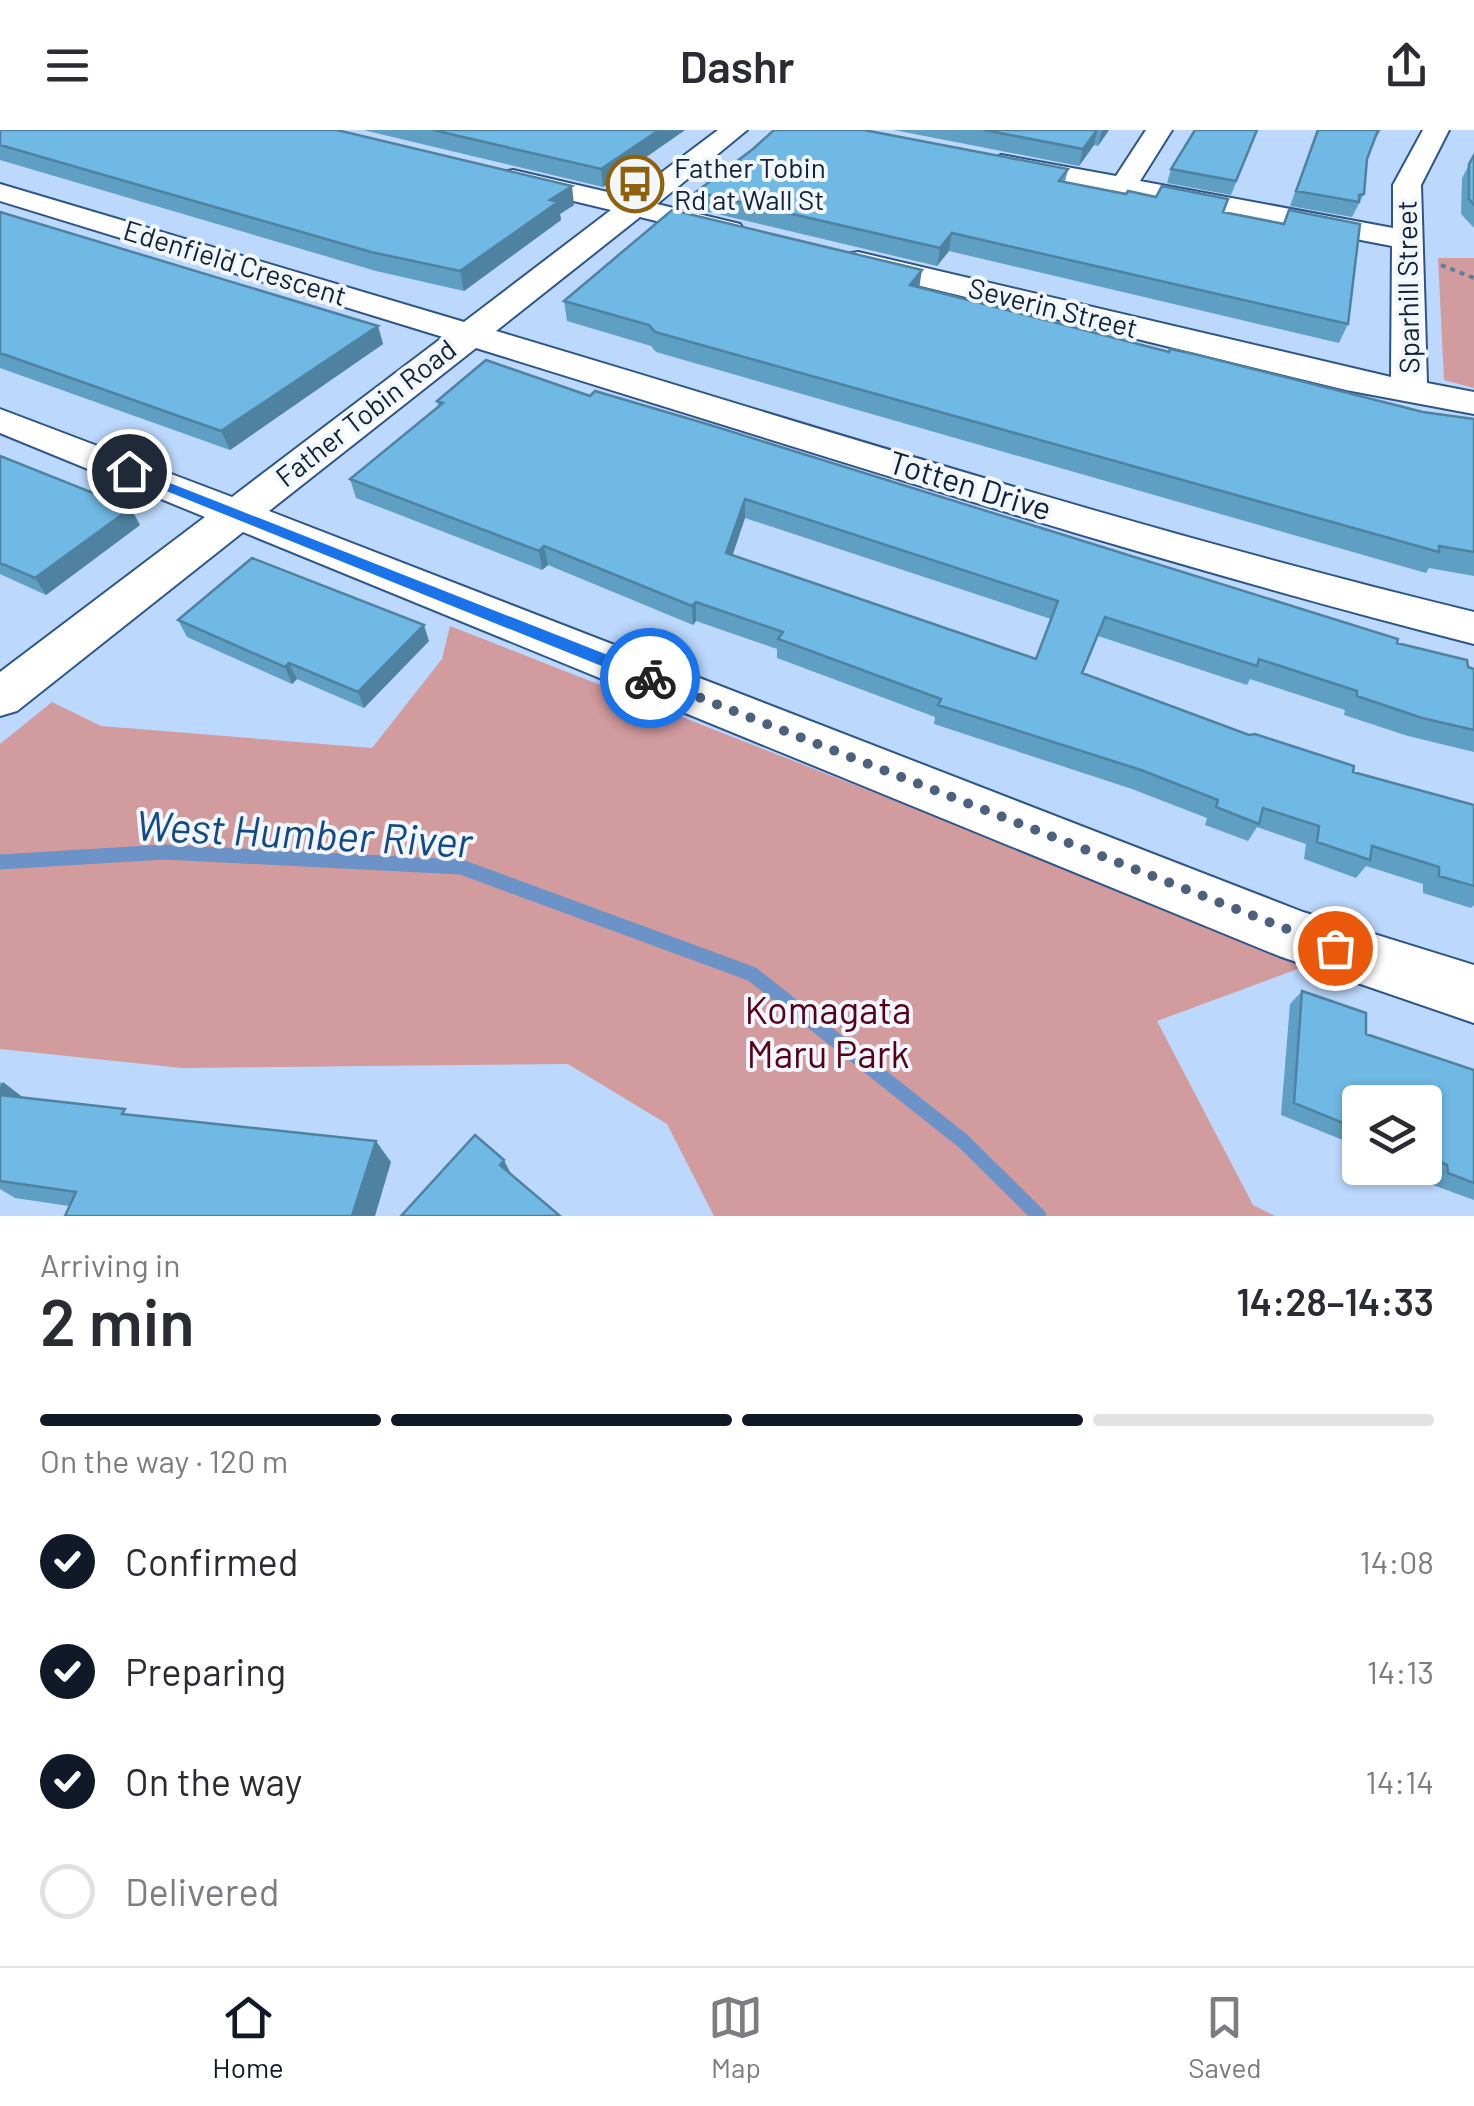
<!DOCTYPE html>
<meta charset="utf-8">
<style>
:root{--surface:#fff;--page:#f2f2f3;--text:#2b2b33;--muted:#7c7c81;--line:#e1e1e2;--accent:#111827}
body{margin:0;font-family:Barlow,sans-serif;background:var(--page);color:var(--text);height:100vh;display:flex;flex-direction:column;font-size:38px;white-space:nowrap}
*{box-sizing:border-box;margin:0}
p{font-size:32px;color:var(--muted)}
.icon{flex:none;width:55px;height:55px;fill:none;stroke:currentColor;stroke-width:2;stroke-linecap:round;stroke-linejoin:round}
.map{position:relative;height:1086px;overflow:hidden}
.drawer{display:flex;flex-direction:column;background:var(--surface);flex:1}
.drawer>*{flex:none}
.tools{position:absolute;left:1342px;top:955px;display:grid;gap:20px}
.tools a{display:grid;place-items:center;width:100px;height:100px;border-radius:10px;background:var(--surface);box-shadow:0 2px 8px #0004;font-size:50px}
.pin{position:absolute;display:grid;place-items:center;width:85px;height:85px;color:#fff;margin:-42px;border:5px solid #fff;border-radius:50%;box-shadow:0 2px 10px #0007}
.courier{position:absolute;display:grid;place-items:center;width:100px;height:100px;margin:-50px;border:8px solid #1a73e8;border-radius:50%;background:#fff;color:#222;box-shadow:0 2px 12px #0007}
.overview em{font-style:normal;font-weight:600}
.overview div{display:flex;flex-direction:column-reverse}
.overview{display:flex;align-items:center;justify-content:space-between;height:170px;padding:0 40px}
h1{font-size:65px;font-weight:600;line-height:75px}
.bar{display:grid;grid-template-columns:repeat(4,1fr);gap:15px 10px;align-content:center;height:120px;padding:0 40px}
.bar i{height:12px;border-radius:8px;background:var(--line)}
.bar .current{background:var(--accent)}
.bar p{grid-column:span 4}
ol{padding:0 40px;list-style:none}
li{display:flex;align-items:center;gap:30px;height:110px}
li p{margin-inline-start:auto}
li .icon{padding:10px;border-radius:50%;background:var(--accent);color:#fff;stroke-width:4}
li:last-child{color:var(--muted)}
li i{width:55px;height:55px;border:5px solid var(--line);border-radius:50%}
header{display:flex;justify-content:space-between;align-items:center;height:130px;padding:0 40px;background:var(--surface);font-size:45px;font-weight:600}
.menu{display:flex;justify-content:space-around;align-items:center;height:140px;border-top:2px solid var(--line);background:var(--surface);font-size:28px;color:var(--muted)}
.menu a{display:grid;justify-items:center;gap:5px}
.menu .current{color:var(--accent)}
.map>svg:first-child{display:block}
.green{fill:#d29b9e}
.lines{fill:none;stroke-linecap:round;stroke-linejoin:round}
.stream{stroke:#6c93c7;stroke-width:15}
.minor-casing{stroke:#2d5589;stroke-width:4}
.path{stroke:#647b98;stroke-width:4;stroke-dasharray:5 5;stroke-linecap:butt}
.minor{fill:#fff;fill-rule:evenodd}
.wall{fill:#5f9fc4;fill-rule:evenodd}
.shaded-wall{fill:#4e82a0}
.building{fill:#6fb9e4;stroke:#4e82a0;stroke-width:2.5;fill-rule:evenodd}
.route{fill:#1a73e8}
.done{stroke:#4c617d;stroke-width:10;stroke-dasharray:0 18}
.labels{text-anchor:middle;stroke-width:8;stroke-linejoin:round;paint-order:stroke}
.far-poi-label{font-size:28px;fill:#102138;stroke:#f2f6fd;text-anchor:start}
.far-street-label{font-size:28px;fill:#102138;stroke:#f2f6fd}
.street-label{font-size:32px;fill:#102138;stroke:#f2f6fd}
.near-park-label{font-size:38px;fill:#580017;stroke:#f2f6fd}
.near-water-label{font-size:42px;font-style:italic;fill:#144989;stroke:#f2f6fd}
</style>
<header><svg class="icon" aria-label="menu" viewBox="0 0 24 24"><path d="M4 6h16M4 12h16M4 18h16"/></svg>Dashr<svg class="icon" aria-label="share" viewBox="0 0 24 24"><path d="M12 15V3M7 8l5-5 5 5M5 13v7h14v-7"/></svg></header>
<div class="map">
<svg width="1474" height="1086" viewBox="0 0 1474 1086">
<rect width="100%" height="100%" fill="#bcd8fc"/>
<path class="green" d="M1438,128H1474V258L1444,250Z
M450,496L1311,834L1157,891L1253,1075L1275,1086H714L667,994L568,934L182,938L0,919V614L52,572L101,596L372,618L442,529Z"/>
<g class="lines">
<path class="stream" d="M0,732L164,722L461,737L752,844L963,1011L1039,1086"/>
<g class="minor-casing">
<path id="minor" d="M718,0H747L657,74L740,94L744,100L740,106L729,109L640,87L496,201C821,298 1144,402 1474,482V514C1138,428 807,320 476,218L269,381L1303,782L1474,835V893L1279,826L243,402L17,581L0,586V542L205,387L0,303V279L232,367L443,207L0,71V54L464,192L611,80L503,54L499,48L503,42L513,40L629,67Z
M1146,0H1172L1140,51L1393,98V55L1423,0H1449L1421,55L1427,253L1474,262V284L1346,260L847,138L843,131L847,124L858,122L1391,247L1392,116L1001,41L987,33L1001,25L1116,46Z"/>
</g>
<path class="path" d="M1441,135L1474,148"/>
<use href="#minor" class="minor"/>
</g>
<path class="wall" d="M0,0L574,75L560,84L561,90L464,161L376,141L0,30Z
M363,0H685L603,57Z
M894,0H1109L1098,16L1094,15L1079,36Z
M1257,0L1231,65L1167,53L1171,39Z
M1317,0H1381L1373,12L1367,29L1364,64L1352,87L1290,76Z
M753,19L1068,39L1065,52L1224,82L1348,194L1339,213L949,121L937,136L696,79V62Z
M1474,25V98L1461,84L1462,48Z
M0,82L378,196L383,214L230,320L0,238Z
M920,157L1169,222L1423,282L1474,289V446L1429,438L1426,443L656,222L651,216L567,191L564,171Z
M590,266L1397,513L1474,539V622L1408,606L1344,585L1345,580L1250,549L1247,555L1098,506L1083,543L1249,605L1353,642L1474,675V775L1471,778L1423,763V754L1366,736L1356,748L1304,729L1306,714L1257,697L1248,711L1205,695L1207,688L1132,659L934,594L935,587L777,528V519L696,491L693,495L548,435L542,440L356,368L350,349L438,277L437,271ZM745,388L1051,489L1036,529L732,425Z
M0,326L140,395L46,465L0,444Z
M178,490L429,511L364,578L297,549L292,554L187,507Z
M1302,861L1366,904L1474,940V1070L1430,1054V1046L1409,1038H1425V972H1360V1017L1281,985L1290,874Z
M0,952L24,968L132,985L391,1032L69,1076L15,1068L0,1059Z"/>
<path class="shaded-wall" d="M659,0H685L603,57L601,39Z
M1097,0L1094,15L1079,36L1083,19Z
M1102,0H1109L1098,16Z
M572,56L574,75L560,84L561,90L464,161L460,141L550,70Z
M952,103L949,121L937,136L940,118Z
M922,140L919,159L910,155Z
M378,196L383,214L230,320L221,301Z
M745,369V388L727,442L726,423Z
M131,378L140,395L46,465L35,448Z
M544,416L548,435L542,440L539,421Z
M696,472V491L693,495L692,476Z
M424,495L429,511L364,578L358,562Z
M289,533L297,549L292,554L285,537Z
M3,952L33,975L0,968V957Z
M376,1011L391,1032L375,1086H352Z
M504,1030L514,1050L500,1035Z"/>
<path class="building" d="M0,0H337L572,56L550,70L558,72L460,141L371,122L0,15Z
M433,0H659L601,39Z
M774,0H864L1068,39L1059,51L1126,64L1128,61L1156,67L1162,56L1228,69L1223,82L1284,94L1289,80L1360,94L1348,194L952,103L940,118L696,62L753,19Z
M984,0H1097L1083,19Z
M1195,0H1257L1236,51L1171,39Z
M1318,0H1378L1367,29L1364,64L1359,65V72L1296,61Z
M1474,25V75L1469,69V34Z
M672,80L922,140L910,155L1169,222L1170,219L1194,224L1423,282L1474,289V422L1439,416V422L655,202L649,195L564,171Z
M0,82L378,196L221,301L0,223Z
M486,230L590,266L595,261L707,294L1398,509L1397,513L1467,530L1468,537L1474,539V600L1422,588L1357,566V561L1259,529L1257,536L1105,487L1082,543L1249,605L1255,604L1354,636L1353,642L1474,675V756L1439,746V737L1372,716L1370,730L1317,712L1319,696L1263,678L1259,694L1216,677L1218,670L1141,640L938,575L941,569L778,509L783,502L696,472L692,476L544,416L539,421L350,349L443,273L437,271ZM745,369L1058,471L1036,529L726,423Z
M0,326L131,378L35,448L0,433Z
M252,428L424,495L358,562L289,533L285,537L178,490Z
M1302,861L1366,883V904L1474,940V1053L1448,1043L1447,1035L1425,1026V972H1360V1000L1294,973Z
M0,965L125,979L122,984L376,1011L352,1086H65L76,1062L0,1051Z
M475,1005L504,1030L500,1035L560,1086H401Z"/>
<path class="route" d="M129,337L656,544L658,548L656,553H644L124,344V338Z"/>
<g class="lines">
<path class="done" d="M650,548L1335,818"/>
</g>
<defs>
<g id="bus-ring" transform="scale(2.875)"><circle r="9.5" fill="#f2f6fd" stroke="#8f610a" stroke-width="1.5"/><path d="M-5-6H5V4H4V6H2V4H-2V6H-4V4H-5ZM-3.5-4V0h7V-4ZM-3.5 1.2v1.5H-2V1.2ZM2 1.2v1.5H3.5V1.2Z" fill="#8f610a"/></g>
</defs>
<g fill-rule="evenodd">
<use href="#bus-ring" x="635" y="54"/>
</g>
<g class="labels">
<g class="far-poi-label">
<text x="674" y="48">Father Tobin<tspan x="674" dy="32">Rd at Wall St</tspan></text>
</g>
<g class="far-street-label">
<text transform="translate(235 133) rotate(17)" y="10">Edenfield Crescent</text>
<text transform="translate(1408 157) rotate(-91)" y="10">Sparhill Street</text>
<text transform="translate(1053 178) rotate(14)" y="10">Severin Street</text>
<text transform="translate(366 283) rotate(-38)" y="10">Father Tobin Road</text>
</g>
<g class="street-label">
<text transform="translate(970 356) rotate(17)" y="11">Totten Drive</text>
</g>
<g class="near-park-label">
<text x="828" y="894">Komagata<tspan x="828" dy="44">Maru Park</tspan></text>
</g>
<g class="near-water-label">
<text transform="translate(304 704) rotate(3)" y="15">West Humber River</text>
</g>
</g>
</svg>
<div class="tools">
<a><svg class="icon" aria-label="layers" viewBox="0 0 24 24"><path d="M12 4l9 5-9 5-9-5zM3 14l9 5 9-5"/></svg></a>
</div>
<div class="pin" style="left:1335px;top:818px;background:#ea580c"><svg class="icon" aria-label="bag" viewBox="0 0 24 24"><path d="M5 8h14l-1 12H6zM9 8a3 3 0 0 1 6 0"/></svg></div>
<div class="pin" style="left:129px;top:341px;background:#1f2937"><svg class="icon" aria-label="home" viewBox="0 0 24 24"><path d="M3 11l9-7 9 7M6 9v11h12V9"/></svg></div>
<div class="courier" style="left:650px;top:548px"><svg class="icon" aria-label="bike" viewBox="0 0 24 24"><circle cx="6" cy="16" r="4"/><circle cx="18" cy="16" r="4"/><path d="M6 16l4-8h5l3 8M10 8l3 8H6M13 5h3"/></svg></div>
</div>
<section class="drawer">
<div class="overview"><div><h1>2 min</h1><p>Arriving in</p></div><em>14:28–14:33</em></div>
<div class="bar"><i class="current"></i><i class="current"></i><i class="current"></i><i></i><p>On the way · 120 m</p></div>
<ol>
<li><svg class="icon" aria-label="check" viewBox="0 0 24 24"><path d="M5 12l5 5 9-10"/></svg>Confirmed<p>14:08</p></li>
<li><svg class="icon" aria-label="check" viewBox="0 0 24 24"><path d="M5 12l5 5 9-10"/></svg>Preparing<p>14:13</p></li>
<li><svg class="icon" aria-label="check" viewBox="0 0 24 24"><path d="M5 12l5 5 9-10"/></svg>On the way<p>14:14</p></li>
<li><i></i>Delivered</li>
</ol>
</section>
<nav class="menu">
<a class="current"><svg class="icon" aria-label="home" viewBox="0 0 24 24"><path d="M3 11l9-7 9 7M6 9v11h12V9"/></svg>Home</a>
<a><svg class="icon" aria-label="map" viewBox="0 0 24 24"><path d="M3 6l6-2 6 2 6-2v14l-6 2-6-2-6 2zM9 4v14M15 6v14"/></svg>Map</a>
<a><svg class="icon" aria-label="saved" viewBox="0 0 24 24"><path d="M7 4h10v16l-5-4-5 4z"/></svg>Saved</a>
</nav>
